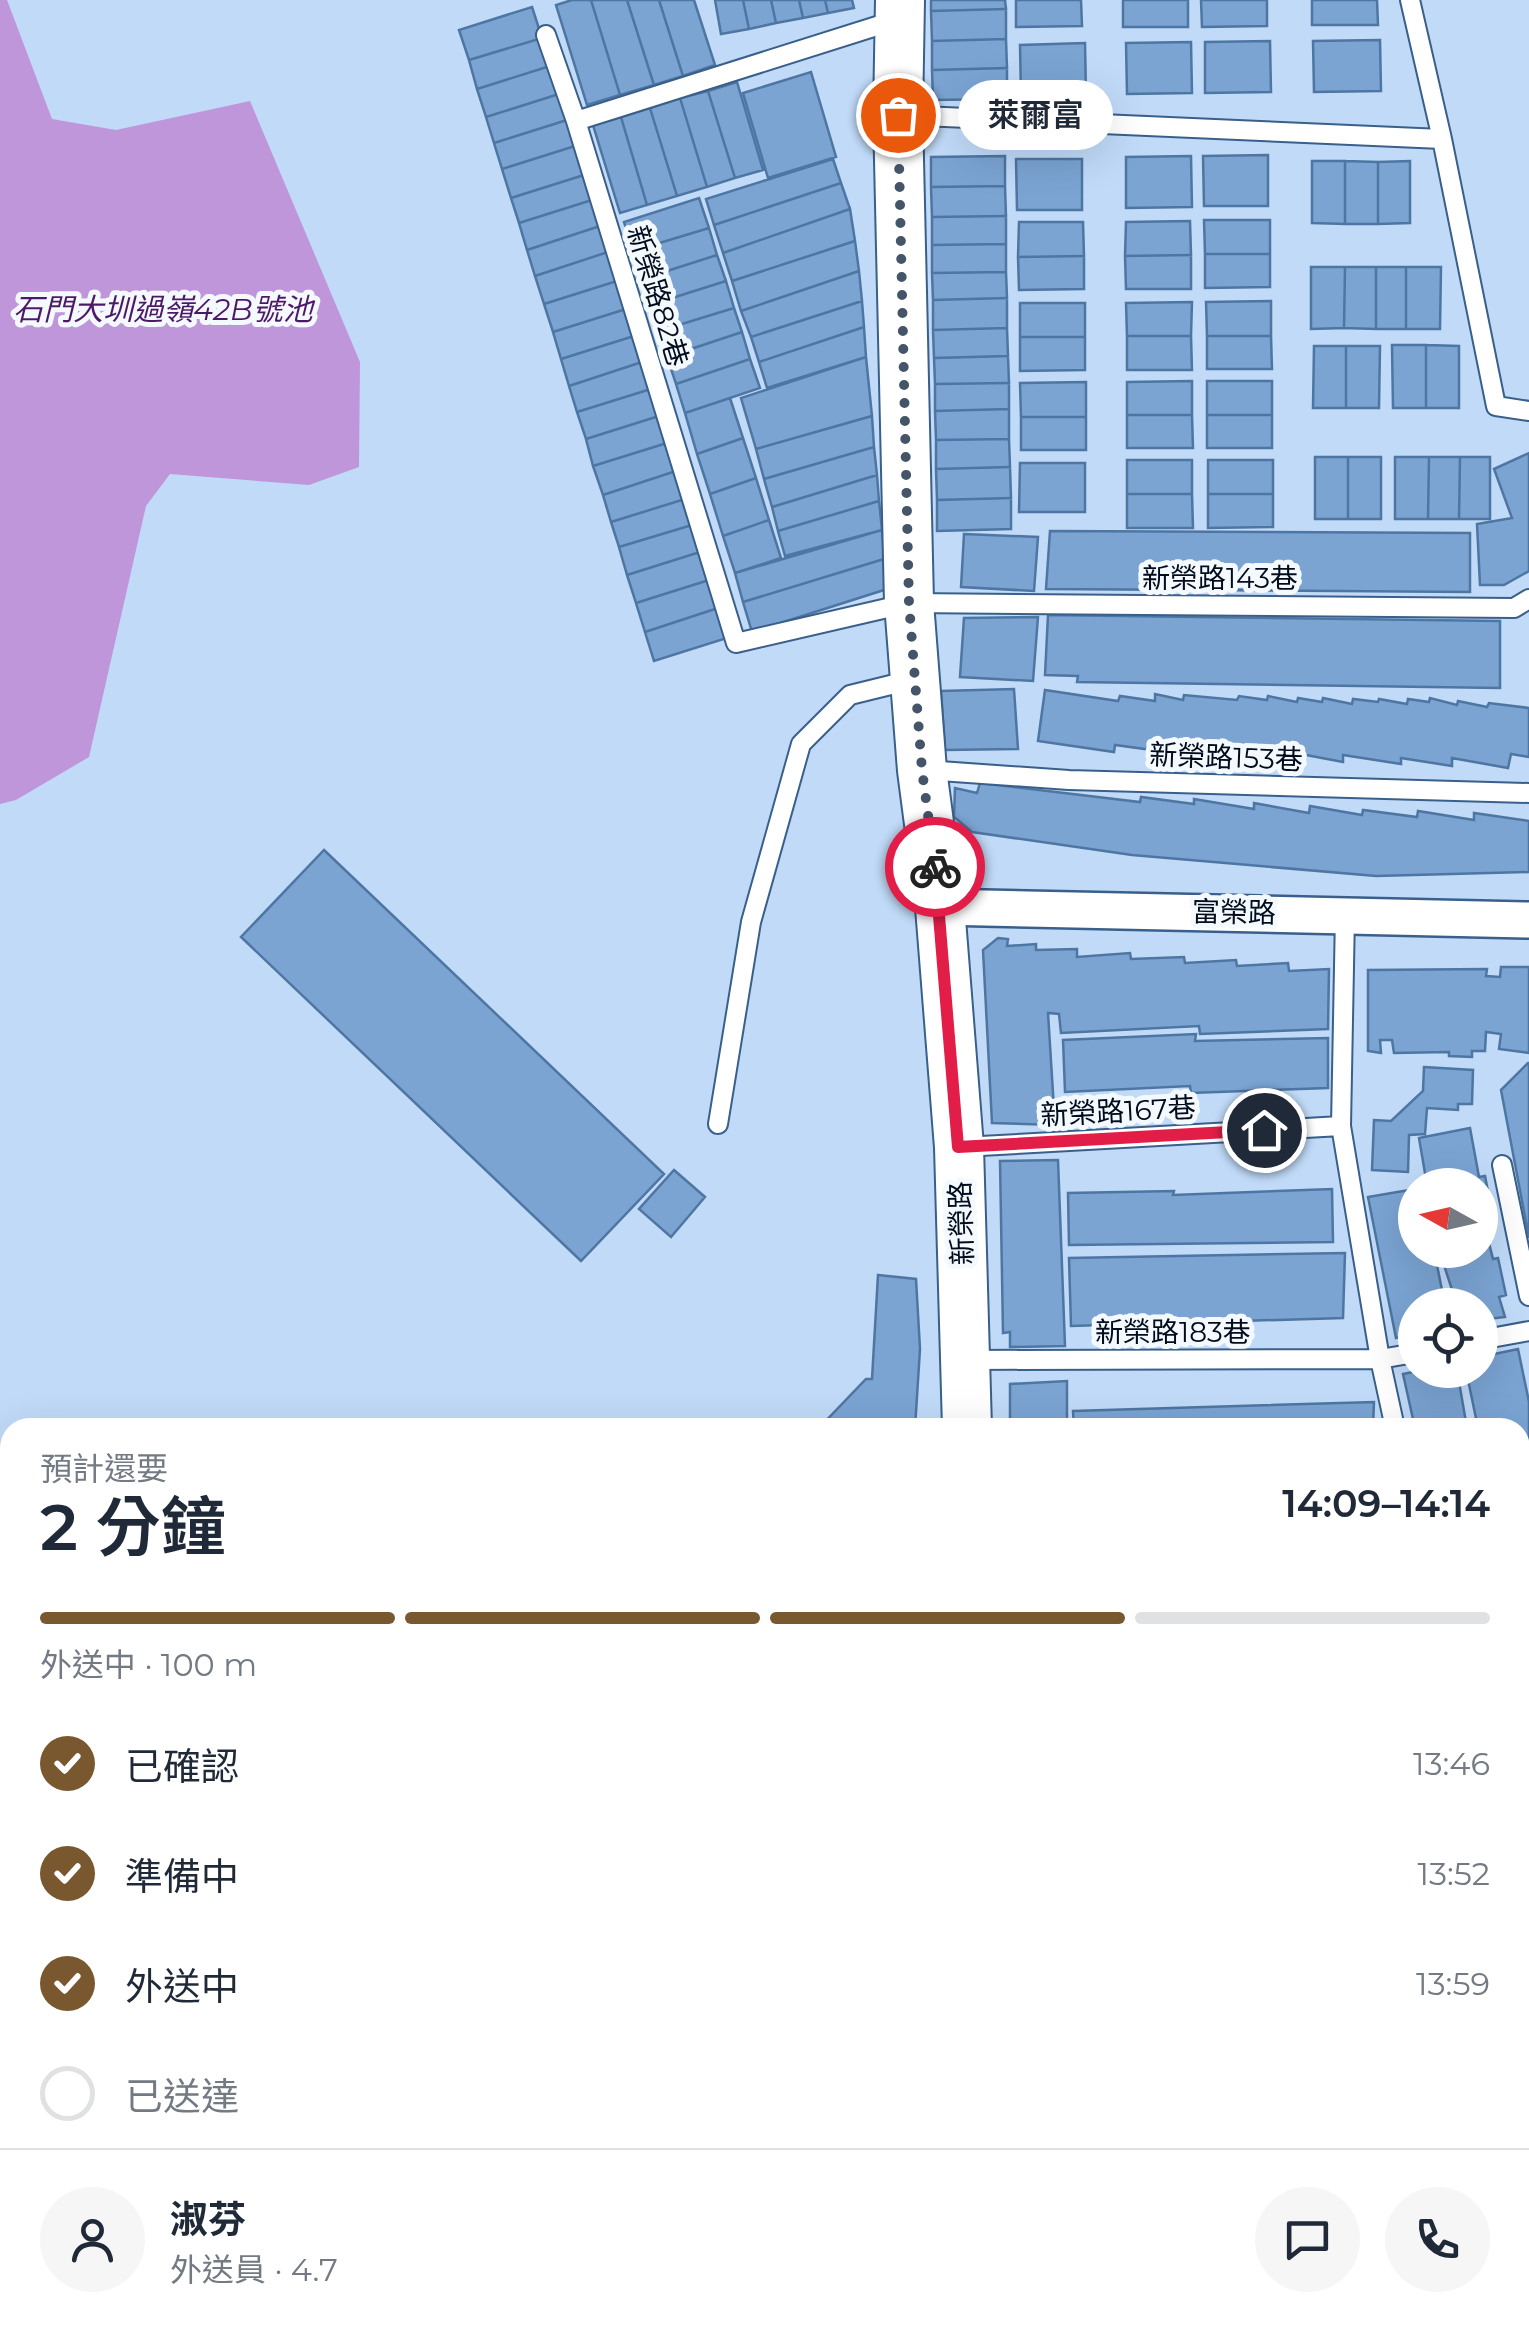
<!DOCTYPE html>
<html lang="zh-TW">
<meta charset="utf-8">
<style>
:root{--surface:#fff;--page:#f6f6f7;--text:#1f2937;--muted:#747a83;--line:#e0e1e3;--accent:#79582f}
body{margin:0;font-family:Montserrat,"Noto Sans TC",sans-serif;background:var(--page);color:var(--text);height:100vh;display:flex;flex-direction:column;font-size:38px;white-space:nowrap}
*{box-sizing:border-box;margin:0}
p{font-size:32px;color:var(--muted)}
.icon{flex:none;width:55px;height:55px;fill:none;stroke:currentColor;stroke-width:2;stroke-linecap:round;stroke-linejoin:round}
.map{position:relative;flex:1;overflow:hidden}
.drawer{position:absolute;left:0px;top:1418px;width:1530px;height:932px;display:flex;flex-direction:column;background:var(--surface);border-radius:30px 30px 0 0;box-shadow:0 10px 40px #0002}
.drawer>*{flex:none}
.needle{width:65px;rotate:278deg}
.buttons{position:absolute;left:1398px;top:1168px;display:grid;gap:20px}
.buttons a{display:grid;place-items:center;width:100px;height:100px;border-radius:50%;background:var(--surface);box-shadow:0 10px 40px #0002;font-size:50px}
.pin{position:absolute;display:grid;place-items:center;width:85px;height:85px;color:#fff;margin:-42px;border:5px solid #fff;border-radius:50%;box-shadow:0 2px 10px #0007}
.courier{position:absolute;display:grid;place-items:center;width:100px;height:100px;margin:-50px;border:8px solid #e11d48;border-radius:50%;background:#fff;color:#222;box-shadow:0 2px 12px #0007}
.bubble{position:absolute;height:70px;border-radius:35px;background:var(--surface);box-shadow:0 10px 40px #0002;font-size:32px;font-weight:600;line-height:70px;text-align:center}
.head em{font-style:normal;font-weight:600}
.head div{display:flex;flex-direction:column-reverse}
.head{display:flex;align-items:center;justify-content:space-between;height:170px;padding:0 40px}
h1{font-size:65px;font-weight:600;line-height:75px}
.bar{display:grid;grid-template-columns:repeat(4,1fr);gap:15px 10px;align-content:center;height:120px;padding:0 40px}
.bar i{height:12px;border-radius:8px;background:var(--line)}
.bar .current{background:var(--accent)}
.bar p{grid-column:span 4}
.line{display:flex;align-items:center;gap:25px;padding:0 40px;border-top:2px solid var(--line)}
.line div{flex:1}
.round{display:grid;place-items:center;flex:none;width:105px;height:105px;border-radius:52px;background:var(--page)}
ol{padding:0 40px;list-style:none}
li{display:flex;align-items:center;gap:30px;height:110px}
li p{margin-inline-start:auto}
li .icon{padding:10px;border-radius:50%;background:var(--accent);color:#fff;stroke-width:4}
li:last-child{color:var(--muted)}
li i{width:55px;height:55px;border:5px solid var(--line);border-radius:50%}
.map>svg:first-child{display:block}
.water{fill:#c096db}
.building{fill:#7ba4d3;stroke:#4e76a2;stroke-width:2.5}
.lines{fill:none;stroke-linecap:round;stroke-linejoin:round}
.lane-casing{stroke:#395f8a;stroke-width:22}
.street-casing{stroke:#395f8a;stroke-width:40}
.secondary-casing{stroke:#395f8a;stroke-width:52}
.lane{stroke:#fff;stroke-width:18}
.street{stroke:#fff;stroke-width:35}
.secondary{stroke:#fff;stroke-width:48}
.done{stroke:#445469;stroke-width:10;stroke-dasharray:0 18}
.route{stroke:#e11d48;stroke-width:12}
.labels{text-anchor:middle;stroke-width:10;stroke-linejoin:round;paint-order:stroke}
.street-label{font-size:28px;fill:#010c1c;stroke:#f4f9fe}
.water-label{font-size:30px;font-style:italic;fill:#4e1868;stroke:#f4f9fe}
</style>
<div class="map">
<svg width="1529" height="2349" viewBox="0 0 1529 2349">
<rect width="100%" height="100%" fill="#c0daf8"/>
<path class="water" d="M0,0H7L52,119L116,130L250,101L360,362L359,467L309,485L170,474L146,506L89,757L16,800L0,804Z"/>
<path class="building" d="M572,0H591L620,95L587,105L556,5Z
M591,0H627L654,85L620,95Z
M627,0H659L683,76L654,85Z
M659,0H694L715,65L683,76Z
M715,0H743L749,29L721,34Z
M743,0H771L776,23L749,29Z
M771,0H799L803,18L776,23Z
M799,0H825L828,13L803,18Z
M825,0H852L854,8L828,13Z
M931,0H1005L1006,9L931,11Z
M1016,0H1081L1082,26L1016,27Z
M1123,0H1188V27H1123Z
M1201,0H1267V26L1202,27Z
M1312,0H1377L1378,25H1312Z
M532,7L542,38L469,60L459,30Z
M1006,9V39L932,41L931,11Z
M542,38L550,66L477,89L469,60Z
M1006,39L1007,68L932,70V41Z
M1380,40L1381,91L1314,92L1313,41Z
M1270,41L1271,92L1205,93V42Z
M1191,42L1192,93L1127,94L1126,43Z
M1085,43L1086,95L1021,96L1020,45Z
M550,66L559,94L486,117L477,89Z
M1007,68V99L933,100L932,70Z
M811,72L836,157L768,178L743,93Z
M737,82L763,170L735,178L708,91Z
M708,91L735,178L707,187L680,98Z
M559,94L567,120L494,143L486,117Z
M680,98L707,187L677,196L650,108Z
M650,108L677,196L647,205L621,117Z
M621,117L647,205L620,213L593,125Z
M567,120L575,146L502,169L494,143Z
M575,146L584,175L511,198L502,169Z
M1268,155V206H1204L1203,156Z
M1005,156V186L931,187V157Z
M1191,156L1192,207L1126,208V157Z
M833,159L841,183L714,225L706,199Z
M1016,159H1082V210H1017Z
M1312,161H1345V224L1312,223Z
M1345,161L1378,162V224H1345Z
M1410,161V223L1378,224V162Z
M584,175L592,200L519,223L511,198Z
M841,183L850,209L723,253L714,225Z
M1005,186L1006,216L932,217L931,187Z
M699,198L709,228L633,251L624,222Z
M592,200L600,226L527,250L519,223Z
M850,209L855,241L732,281L723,253Z
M1006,216V244L932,245V217Z
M1204,220H1270V254H1205Z
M1190,221L1191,255L1125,256L1126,222Z
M1019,222H1083L1084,256L1018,257Z
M600,226L608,252L535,276L527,250Z
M709,228L717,255L642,279L633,251Z
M855,241L859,271L741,311L732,281Z
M1006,244V272L932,273V245Z
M608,252L617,281L544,304L535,276Z
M1205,254H1270V287L1205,288Z
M717,255L726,281L650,305L642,279Z
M1191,255V289H1126L1125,256Z
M1084,256V289L1019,290L1018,257Z
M1311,267H1345L1344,328L1311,329Z
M1345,267H1376V329L1344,328Z
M1376,267H1406V329H1376Z
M1406,267H1441L1440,329H1406Z
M859,271L862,301L751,337L741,311Z
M1006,272L1007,298L933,300L932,273Z
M617,281L626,309L553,332L544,304Z
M726,281L734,308L659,331L650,305Z
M1007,298V328L933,330V300Z
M862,301L864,327L759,362L751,337Z
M1271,301V336H1207L1206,302Z
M1192,302L1191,336H1127L1126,303Z
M1020,303H1085V337H1020Z
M734,308L742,332L667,357L659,331Z
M626,309L634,336L561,359L553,332Z
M864,327L866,357L767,388L759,362Z
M1007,328L1008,356L934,358L933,330Z
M742,332L750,359L676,384L667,357Z
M634,336L642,362L569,386L561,359Z
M1127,336H1191L1192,370H1127Z
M1207,336H1271L1272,369H1207Z
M1020,337H1085V370L1020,371Z
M1392,345H1426V408H1393Z
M1426,345L1459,346V408H1426Z
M1314,346H1346V408H1313Z
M1346,346H1380L1379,408H1346Z
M1008,356L1009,383L935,384L934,358Z
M866,357L872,416L756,449L741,398Z
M750,359L760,388L685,413L676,384Z
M642,362L651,389L577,412L569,386Z
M1192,381V415H1127V382Z
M1207,381H1272V415H1207Z
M1086,382V417H1021L1020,383Z
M1009,383V409L935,411V384Z
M651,389L659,416L586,439L577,412Z
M730,398L743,438L697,454L685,413Z
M1009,409V439L936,440L935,411Z
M1127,415H1192L1193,448H1127Z
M1207,415H1272V448H1207Z
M659,416L667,443L593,466L586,439Z
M872,416L874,447L764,479L756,449Z
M1021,417H1086V450H1021Z
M743,438L756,478L710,494L697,454Z
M1009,439L1010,467L936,469V440Z
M667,443L676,471L603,495L593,466Z
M874,447L877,475L772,507L764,479Z
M1529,453V571L1504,585H1480L1477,524L1512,518L1494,469Z
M1315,457H1348V519H1315Z
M1348,457H1381V519H1348Z
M1395,457H1429L1428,519H1395Z
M1429,457H1460L1459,519H1428Z
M1460,457H1490V519H1459Z
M1127,460H1192V494H1127Z
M1208,460H1273V494H1208Z
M1020,463H1085V512H1019Z
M1010,467L1011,498L937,500L936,469Z
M676,471L685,499L611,522L603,495Z
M877,475L879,501L778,531L772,507Z
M756,478L769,520L723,536L710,494Z
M1127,494H1192L1193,528H1127Z
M1208,494H1273V527L1208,528Z
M1011,498V529L937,531V500Z
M685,499L692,525L619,547L611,522Z
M879,501L882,530L785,556L778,531Z
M769,520L781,558L735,573L723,536Z
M692,525L700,552L627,575L619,547Z
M882,530L884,559L743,602L735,573Z
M1050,531L1470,533V592L1046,589Z
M964,534L1038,537L1034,591L961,587Z
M700,552L709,580L636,603L627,575Z
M884,559L887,589L752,632L743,602Z
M709,580L718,608L645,632L636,603Z
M718,608L727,638L654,661L645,632Z
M1048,615L1500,621V688L1077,682L1078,676L1045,675Z
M1038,617L1033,681L960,677L964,618Z
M1014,689L1018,749L945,750L941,691Z
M1045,690L1118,701L1120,696L1155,701V694L1183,700L1184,695L1237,700L1239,696L1267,700L1268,696L1297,702L1298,698L1322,702L1323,698L1352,704L1353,699L1378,702L1379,699L1407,704L1408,699L1429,702L1430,698L1457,705L1458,701L1487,707L1489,703L1529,708V757L1511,754L1508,768L1452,758V766L1401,758V764L1343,755V762L1290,752L1288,759L1234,750L1232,757L1174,747V753L1115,745L1114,752L1038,741Z
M980,783L1140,802L1141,797L1194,804V799L1254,809V803L1309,813L1310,806L1362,815L1363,810L1417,817L1418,811L1474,820V813L1529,821V872L1376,876L1132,855L972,832L954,817L955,788L977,793Z
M324,850L664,1174L581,1261L241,937Z
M998,938L1008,939L1007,946L1036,944V950L1077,949V957L1130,953L1131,959L1184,957L1185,963L1236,960L1237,966L1288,963L1289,971L1329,969L1328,1029L1200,1034L1199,1026L1061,1033L1059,1014L1048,1013L1055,1125L992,1123L983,950Z
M1501,967H1529V1053L1499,1049L1501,1034L1486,1032L1485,1051H1472V1057L1449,1056V1052L1394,1053L1392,1040H1380L1381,1053L1368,1051V970L1487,969L1486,976L1500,977Z
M1196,1034L1195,1041L1328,1038V1088L1191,1093L1190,1086L1065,1092L1063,1040Z
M1528,1063H1529V1238L1501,1090Z
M1424,1067L1473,1070L1472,1104H1458V1110L1427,1108L1425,1134L1409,1135L1408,1172L1372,1170L1374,1120L1391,1121L1423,1091Z
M1470,1128L1479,1177L1485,1176L1495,1228L1486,1231L1493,1259L1498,1258L1506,1295L1499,1297L1505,1317L1480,1320V1305H1457L1439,1250H1480V1185H1427L1419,1138Z
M1058,1160L1065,1346L1010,1347V1332L1003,1333L1000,1161Z
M674,1170L705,1197L671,1237L639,1209Z
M1332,1189L1333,1242L1069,1245L1068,1193L1174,1191L1173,1195Z
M1415,1189V1250H1434L1445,1305H1415V1334L1396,1338L1368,1197Z
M1345,1253L1343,1318L1071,1326L1069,1258Z
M878,1275L916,1279L920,1349L915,1428H819L866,1379H872Z
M1518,1349L1529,1402V1688L1520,1643V1428H1478L1466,1370H1480V1357Z
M1423,1370H1457L1467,1428H1415L1403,1374Z
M1067,1381V1428H1010V1384Z
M1374,1402L1373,1428H1074L1073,1411Z
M1523,1719H1529V1755H1525Z
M1520,1930H1523L1529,2073V2146H1520Z
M1529,2182V2349H1491L1490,2340H1520V2183Z
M347,2340H409L406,2343L410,2349H353Z
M602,2340H656L657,2349H602Z
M726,2340H887L888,2349H726Z
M990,2340H1078L1079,2349H991Z
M1092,2340H1139L1140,2349H1092Z
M1182,2340H1239L1240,2349H1182Z
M1253,2340H1302V2349H1254Z
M1338,2340H1385V2349H1339Z
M1405,2340H1446V2346L1450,2345L1451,2349H1406Z"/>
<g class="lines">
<g class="lane-casing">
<path id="lane" d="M1410,0L1442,139L1496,406L1529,411
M899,19L576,121L736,643L909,603L1514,608L1529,599
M546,35L576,121
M899,115L1442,139
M925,770L1069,780L1529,793
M1345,914L1341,1126L1380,1359L1395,1428
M718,1124L751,922L801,744L850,695L915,679
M962,1147L1341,1126
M1502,1165L1529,1296
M1480,1340L1529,1331
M966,1360L1380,1359L1415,1353
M1520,1712L1529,1710
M1520,2167H1529
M307,2340L313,2349
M504,2340L507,2349
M677,2340V2349
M1168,2340V2349
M1324,2340V2349
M1472,2340L1473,2349"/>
</g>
<g class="street-casing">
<path id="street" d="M940,907L1529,920"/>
</g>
<g class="secondary-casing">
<path id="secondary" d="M900,0L898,115L909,603L922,770L940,907L959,1147L967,1428
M979,2340L980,2349"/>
</g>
<use href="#lane" class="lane"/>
<use href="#street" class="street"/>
<use href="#secondary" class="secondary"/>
</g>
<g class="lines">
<path class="done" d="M898,115L909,603L922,770L935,867"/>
<path class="route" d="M935,867L958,1147L1264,1130"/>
</g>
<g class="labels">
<g class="street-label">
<text transform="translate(658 296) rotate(73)" y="10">新榮路82巷</text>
<text x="1220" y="588">新榮路143巷</text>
<text transform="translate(1226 757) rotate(2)" y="10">新榮路153巷</text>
<text transform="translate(1234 912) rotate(1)" y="10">富榮路</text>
<text transform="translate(1118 1111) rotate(-3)" y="10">新榮路167巷</text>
<text transform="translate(961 1223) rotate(-92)" y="10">新榮路</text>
<text x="1173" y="1342">新榮路183巷</text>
</g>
<g class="water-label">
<text x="163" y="320">石門大圳過嶺42B號池</text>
</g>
</g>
</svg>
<div class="buttons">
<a><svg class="needle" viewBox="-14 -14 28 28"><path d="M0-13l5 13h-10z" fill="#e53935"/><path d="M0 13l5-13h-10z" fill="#747a83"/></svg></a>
<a><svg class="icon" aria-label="locate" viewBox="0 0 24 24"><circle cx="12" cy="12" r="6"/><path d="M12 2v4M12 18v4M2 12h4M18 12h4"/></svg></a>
</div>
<div class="pin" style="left:898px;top:115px;background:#ea580c"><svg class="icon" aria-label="bag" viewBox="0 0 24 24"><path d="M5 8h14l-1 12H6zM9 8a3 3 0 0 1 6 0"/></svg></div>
<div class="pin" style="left:1264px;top:1130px;background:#1f2937"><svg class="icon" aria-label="home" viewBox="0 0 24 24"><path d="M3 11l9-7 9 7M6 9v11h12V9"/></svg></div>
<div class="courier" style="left:935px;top:867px"><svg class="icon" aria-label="bike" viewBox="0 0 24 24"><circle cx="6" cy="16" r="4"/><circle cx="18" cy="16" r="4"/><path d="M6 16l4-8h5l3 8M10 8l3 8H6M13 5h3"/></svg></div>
<div class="bubble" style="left:958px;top:80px;width:155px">萊爾富</div>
<section class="drawer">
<div class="head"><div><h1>2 分鐘</h1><p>預計還要</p></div><em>14:09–14:14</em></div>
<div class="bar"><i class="current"></i><i class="current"></i><i class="current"></i><i></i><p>外送中 · 100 m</p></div>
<ol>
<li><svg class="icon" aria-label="check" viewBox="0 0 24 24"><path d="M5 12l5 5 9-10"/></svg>已確認<p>13:46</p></li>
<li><svg class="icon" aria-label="check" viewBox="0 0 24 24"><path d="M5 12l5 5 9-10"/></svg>準備中<p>13:52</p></li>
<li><svg class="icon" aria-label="check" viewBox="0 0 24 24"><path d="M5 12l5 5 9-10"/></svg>外送中<p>13:59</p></li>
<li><i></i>已送達</li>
</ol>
<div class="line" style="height:180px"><a class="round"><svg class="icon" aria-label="person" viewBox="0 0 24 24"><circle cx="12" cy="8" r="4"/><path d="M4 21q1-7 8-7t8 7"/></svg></a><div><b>淑芬</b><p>外送員 · 4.7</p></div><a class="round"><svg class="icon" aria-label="chat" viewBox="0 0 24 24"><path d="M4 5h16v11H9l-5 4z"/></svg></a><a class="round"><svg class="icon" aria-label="phone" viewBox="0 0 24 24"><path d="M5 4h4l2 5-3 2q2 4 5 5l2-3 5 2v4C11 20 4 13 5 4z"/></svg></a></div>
</section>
</div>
